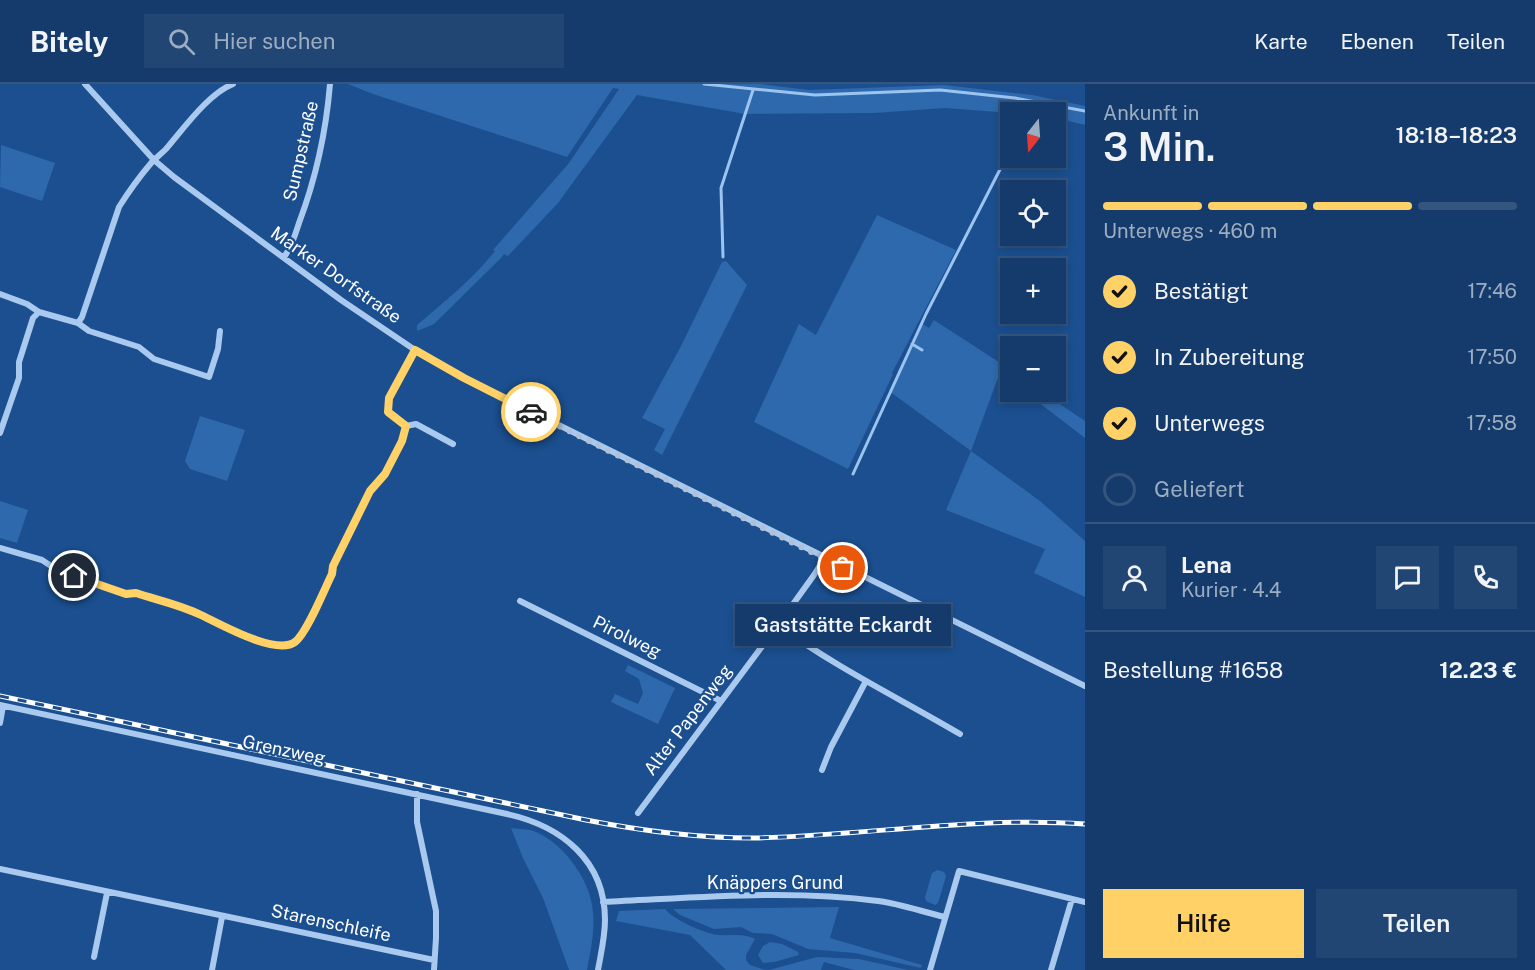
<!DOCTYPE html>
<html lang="de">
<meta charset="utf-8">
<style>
:root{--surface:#143b6b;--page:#214673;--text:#f1f3f6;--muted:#9dadc1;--line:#33557e;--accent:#ffd166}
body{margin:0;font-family:"Public Sans",sans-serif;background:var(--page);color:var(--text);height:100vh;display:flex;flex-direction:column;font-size:22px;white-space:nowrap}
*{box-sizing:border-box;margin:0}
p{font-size:20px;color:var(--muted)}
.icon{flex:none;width:33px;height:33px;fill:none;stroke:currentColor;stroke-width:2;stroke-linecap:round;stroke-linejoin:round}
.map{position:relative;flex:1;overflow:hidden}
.side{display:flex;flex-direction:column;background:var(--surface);width:450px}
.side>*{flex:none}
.needle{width:39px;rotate:197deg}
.fabs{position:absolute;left:1000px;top:18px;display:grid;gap:12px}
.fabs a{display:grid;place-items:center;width:66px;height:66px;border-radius:0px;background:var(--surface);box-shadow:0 3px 9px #0003,0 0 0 2px var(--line);font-size:30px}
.pin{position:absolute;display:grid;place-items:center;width:51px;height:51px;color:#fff;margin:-26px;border:3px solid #fff;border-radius:50%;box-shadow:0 2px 6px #0007}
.courier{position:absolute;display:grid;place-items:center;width:60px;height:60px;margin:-30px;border:4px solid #ffd166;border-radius:50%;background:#fff;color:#222;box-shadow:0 2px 8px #0007}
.bubble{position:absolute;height:42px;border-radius:0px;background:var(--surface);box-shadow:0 3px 9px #0003,0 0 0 2px var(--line);font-size:20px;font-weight:600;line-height:42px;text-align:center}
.summary em{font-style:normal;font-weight:600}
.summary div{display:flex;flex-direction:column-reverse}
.summary{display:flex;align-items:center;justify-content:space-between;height:102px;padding:0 18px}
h1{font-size:39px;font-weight:600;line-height:45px}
.bar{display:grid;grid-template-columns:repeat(4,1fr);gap:9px 6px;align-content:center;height:72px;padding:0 18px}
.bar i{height:8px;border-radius:4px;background:var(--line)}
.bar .current{background:var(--accent)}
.bar p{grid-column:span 4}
.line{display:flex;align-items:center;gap:15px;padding:0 18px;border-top:2px solid var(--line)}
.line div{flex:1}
.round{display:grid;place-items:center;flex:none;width:63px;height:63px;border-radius:0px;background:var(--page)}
ol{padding:0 18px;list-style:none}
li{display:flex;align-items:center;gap:18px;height:66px}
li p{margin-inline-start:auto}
li .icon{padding:6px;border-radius:50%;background:var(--accent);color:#111;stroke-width:4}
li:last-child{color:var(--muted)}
li i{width:33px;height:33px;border:3px solid var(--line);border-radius:50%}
.button{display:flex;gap:12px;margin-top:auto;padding:12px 18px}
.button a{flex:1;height:69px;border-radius:0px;background:var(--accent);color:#111;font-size:24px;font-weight:600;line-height:69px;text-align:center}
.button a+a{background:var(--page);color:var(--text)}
header{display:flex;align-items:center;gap:36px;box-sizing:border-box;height:84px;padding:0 30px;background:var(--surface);border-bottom:2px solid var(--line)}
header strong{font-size:28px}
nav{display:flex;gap:33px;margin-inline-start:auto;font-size:21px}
.search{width:420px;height:54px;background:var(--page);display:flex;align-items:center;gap:15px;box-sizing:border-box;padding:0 21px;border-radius:0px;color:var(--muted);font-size:22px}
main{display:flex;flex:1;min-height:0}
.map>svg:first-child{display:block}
.green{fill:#2e69ad}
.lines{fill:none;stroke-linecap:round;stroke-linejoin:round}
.stream{stroke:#9cc4f0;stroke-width:3}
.minor{stroke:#a9c9ee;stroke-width:6}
.rail-casing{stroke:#fff;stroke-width:5}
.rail{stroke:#1b4f8f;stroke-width:3;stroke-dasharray:9;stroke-linecap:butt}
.done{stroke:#afc1d8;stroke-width:6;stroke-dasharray:0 10.8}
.route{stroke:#ffd166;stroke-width:8}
.labels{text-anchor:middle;stroke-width:4.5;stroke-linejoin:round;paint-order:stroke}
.street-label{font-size:18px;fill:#fff;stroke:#1b4f8f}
</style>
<header>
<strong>Bitely</strong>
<div class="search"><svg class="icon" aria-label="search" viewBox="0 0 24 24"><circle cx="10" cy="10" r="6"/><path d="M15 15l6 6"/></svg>Hier suchen</div>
<nav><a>Karte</a><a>Ebenen</a><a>Teilen</a></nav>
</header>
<main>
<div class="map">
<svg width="1085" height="886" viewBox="0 0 1085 886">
<rect width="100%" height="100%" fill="#1b4f8f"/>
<path class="green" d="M348,0H761L809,6L944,1L1032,11L1085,22V41L1056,34V28L1011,29L945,24L874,29L745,30L637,11L558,119L508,172L504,170L501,174L434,240L417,247V241C444,218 473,195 495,167L493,166L569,79L619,5L613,4L567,73L373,10Z
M1,61L55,79L42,117L0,103Z
M877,131L956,166L892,289L893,290L848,385L754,338L799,240L816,251Z
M726,177L747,201L662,371L654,366L665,345L642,334L681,262L722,178Z
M934,236L1011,286V298L999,291L971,367L1040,417L1085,457V513L1034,489L1045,465L946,426L971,367L889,307L921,239L929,244Z
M1025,308H1042L1085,337V354Z
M200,332L245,346L227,397L190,385L185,377Z
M0,417L28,426L17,459L0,454Z
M628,581L675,604L658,640L611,618L615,610L638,620L643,609L639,595L625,587Z
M511,744C517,745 524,745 530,746C559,754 588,792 592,821C596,843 591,865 587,886H569L543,814L523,774Z
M937,786L944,788L946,792L938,819L935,821L926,817L925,813L932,789Z
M839,823L830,854L922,881L921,884L855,869L808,865L772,850L753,849L741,843L714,845L680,831L673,825Z
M665,825C674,836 705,850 719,851C734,852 741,849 755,855L746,871V876L750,881L765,886H726L690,851L616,837L619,827Z
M770,858L782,860L798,868L799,871L774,878L763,879L758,871L763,862Z
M817,873L859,875L908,886H854L824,878L821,886H769Z"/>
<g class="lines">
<path class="stream" d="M704,0L815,11L940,6L1015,14L1085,27
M723,173L721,104L753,6
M912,260L922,266
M853,390L926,230L1011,64"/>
<path class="minor" d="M85,0L154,76L174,93L341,216L415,266L464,294L1085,602
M284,173C292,163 295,151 299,139C316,94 326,48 330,0
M0,210L27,220L39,228
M78,239L89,247L139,263L154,275L209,293L218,265L220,247
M406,342L416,340L453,360
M0,349L19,294V278L33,234L39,228L78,239L82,233L119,123C129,107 140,92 152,78C157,73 162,69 166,65C184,44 208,10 233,0
M0,464L42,476L57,486L126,510L136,509C157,516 181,521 201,531C220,539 276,572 295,558C308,548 324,506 332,490L333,482L370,407L385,390L402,356L406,342L388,328L389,314L415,266
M520,517L721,617
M778,541C835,583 899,614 960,650
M0,621L507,730C561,742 605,776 605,836C605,853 601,869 598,886
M0,639L3,622
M822,686L831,663L866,597
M417,710V738L436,827V854L434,886
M638,729L778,541L814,491L824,475
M0,785L434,876
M603,818C694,814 787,805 878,817C901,820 923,828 945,833
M94,873L107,809
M212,886L222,833
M930,886L959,787L1085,818
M1051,886L1072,815"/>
<g class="rail-casing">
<path id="rail" d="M0,612L586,736C642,747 697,754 753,754C864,752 974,732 1085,740"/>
</g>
<use href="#rail" class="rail"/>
</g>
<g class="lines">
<path class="done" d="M531,328L843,484"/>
<path class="route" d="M74,492L126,510L136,509C157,516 181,521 201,531C220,540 276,572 295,558C307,549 324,506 332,490L333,482L370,407L385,390L402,357L406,342L388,328L389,314L415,266L464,294L531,328"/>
</g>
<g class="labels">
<g class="street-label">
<text transform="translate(301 67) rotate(-77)" y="6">Sumpstraße</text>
<text transform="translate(336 191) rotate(35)" y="6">Marker Dorfstraße</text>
<text transform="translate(627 553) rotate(26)" y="6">Pirolweg</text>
<text transform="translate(688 636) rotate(-53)" y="6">Alter Papenweg</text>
<text transform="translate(284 666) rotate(12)" y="6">Grenzweg</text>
<text x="775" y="805">Knäppers Grund</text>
<text transform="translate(331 839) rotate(12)" y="6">Starenschleife</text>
</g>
</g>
</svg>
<div class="fabs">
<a><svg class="needle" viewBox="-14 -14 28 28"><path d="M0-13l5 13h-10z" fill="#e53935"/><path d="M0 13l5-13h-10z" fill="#9dadc1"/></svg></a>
<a><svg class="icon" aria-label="locate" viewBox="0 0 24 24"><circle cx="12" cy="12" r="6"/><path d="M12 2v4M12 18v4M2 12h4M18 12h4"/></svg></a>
<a>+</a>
<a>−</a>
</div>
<div class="pin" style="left:843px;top:484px;background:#ea580c"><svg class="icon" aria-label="bag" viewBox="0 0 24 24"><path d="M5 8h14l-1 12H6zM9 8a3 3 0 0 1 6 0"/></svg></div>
<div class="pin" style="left:74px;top:492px;background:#1f2937"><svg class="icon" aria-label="home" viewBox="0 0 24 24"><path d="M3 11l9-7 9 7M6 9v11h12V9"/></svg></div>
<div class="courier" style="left:531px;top:328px"><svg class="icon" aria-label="car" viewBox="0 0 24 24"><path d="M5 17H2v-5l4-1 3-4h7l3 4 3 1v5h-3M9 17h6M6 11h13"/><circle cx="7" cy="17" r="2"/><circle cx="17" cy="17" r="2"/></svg></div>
<div class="bubble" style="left:735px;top:520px;width:216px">Gaststätte Eckardt</div>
</div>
<section class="side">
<div class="summary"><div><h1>3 Min.</h1><p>Ankunft in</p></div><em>18:18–18:23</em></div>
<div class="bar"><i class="current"></i><i class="current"></i><i class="current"></i><i></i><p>Unterwegs · 460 m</p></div>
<ol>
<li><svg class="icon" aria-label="check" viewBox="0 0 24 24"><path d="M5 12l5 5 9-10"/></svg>Bestätigt<p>17:46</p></li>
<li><svg class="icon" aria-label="check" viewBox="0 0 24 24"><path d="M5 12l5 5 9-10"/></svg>In Zubereitung<p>17:50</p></li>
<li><svg class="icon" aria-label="check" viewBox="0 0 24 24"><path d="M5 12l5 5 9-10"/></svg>Unterwegs<p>17:58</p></li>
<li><i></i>Geliefert</li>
</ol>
<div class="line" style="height:108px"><a class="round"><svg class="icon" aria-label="person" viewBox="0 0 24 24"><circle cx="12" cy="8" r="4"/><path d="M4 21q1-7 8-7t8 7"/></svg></a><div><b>Lena</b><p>Kurier · 4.4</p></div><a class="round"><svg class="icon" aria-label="chat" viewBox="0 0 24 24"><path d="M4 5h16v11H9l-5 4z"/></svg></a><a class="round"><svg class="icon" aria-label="phone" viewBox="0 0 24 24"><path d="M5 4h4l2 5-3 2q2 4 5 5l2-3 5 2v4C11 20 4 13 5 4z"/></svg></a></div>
<div class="line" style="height:78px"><div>Bestellung #1658</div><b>12.23 €</b></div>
<div class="button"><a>Hilfe</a><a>Teilen</a></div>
</section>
</main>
